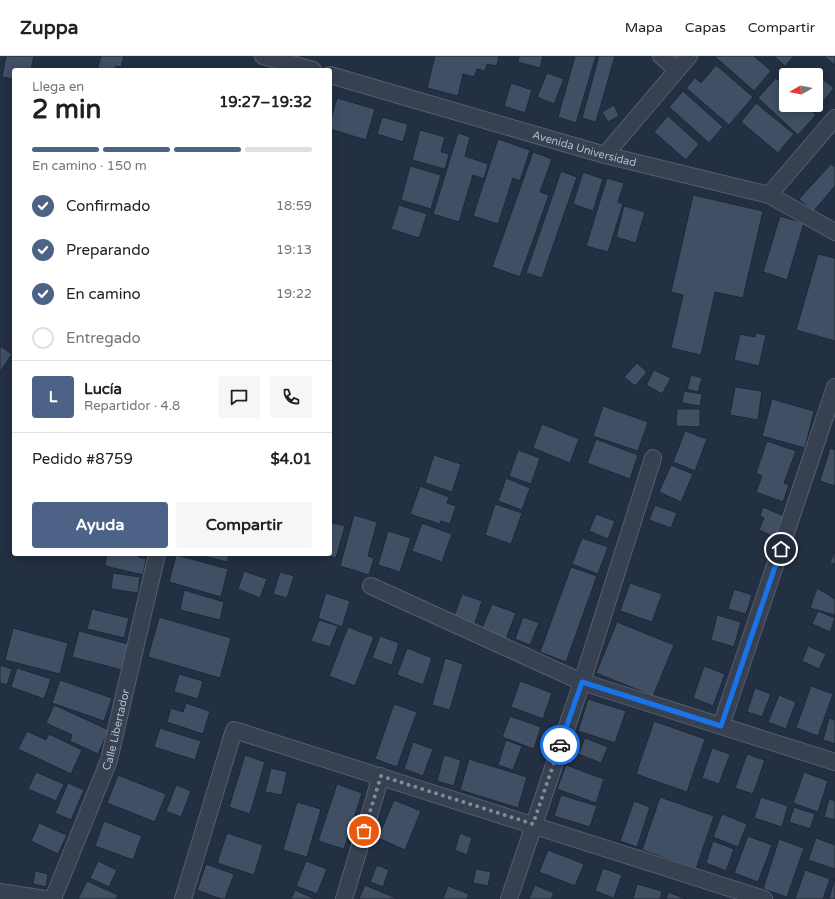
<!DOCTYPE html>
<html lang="es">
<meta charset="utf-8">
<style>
:root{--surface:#fff;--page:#f6f6f6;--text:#202124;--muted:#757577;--line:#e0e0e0;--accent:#4d6287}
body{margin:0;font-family:"Varela Round",sans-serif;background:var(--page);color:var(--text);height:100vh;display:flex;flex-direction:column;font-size:15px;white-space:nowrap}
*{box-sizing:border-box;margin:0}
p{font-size:13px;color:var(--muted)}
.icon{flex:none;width:22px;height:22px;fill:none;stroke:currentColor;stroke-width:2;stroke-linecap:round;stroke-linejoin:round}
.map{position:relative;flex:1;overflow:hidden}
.details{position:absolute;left:12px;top:12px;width:320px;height:488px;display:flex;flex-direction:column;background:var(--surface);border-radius:4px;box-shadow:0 2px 10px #0003}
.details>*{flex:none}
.needle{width:26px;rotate:261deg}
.fabs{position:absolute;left:779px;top:12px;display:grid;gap:8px}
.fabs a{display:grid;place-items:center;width:44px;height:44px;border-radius:4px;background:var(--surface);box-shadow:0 2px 10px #0003;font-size:20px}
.pin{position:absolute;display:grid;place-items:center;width:34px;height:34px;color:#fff;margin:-17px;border:2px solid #fff;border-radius:50%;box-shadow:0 1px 4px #0007}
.courier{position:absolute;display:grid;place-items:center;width:40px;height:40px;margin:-20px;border:3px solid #1a73e8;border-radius:50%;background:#fff;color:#222;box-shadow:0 1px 5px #0007}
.head em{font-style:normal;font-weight:700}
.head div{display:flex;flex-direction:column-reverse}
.head{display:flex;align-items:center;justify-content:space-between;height:68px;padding:0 20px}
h1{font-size:26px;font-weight:700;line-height:30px}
.bar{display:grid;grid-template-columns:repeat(4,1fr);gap:6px 4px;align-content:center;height:48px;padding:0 20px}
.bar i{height:5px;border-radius:3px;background:var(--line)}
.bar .current{background:var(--accent)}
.bar p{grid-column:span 4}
.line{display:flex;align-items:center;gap:10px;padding:0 20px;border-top:1px solid var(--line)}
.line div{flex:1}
.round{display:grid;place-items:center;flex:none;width:42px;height:42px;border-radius:4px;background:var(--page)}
ol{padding:0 20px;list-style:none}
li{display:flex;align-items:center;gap:12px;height:44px}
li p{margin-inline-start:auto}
li .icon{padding:4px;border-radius:50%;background:var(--accent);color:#fff;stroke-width:4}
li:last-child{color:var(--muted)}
li i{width:22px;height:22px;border:2px solid var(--line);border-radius:50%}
.button{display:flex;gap:8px;margin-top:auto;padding:8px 20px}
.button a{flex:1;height:46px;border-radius:4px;background:var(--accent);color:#fff;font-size:16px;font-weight:700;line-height:46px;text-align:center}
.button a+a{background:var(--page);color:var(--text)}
header{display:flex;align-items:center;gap:24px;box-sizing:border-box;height:56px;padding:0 20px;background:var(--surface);border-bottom:1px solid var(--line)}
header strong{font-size:19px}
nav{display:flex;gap:22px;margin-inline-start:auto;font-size:14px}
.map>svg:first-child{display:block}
.building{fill:#414f64;stroke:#1e2838}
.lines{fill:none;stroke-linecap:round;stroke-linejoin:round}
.street-casing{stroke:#555f6f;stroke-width:18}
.street{stroke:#374151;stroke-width:16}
.done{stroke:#818b9c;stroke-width:4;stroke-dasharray:0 7.2}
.route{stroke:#1a73e8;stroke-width:5}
.labels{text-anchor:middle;stroke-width:3;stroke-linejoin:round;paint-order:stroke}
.street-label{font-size:11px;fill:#b4bccc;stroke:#1c2636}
</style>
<header>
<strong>Zuppa</strong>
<nav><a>Mapa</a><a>Capas</a><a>Compartir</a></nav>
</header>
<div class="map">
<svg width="835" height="843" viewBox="0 0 835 843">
<rect width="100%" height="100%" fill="#232f42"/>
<path class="building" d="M6,0H34L31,14H14V23L2,21Z
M101,0H124L121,11L116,10L115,14H97Z
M435,0H499L497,10L487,8L485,15L477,13L474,21L463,18L458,40L427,32Z
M519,0H543L540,12L518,6Z
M575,0H596L576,67L558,61Z
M599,0H615L596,66L582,62Z
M714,0H754L771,15L754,35Z
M774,0H794L785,10Z
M824,0H835V9Z
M716,9L753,41L729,69L686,32L695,22L701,27Z
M811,14L834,32L823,46L816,41V19H807Z
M547,17L564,23L554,48L537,41Z
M776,22L786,32V49H805L816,59L798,79L758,42Z
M511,27L532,34L525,57L504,50Z
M683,35L723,71L709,87L669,51Z
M337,42L375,53L366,84L330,73V66Z
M756,47L794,78L778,97L741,66Z
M614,49L619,60L608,66L602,56Z
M668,60L699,88L686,104L654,76Z
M382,61L408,68L403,86L377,78Z
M420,74L445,81L441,96L449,98L445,113L412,104Z
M458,77L470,81L465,100L488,108L484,123L473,119L459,166L433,158Z
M498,83L530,94L520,125L513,122L498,168L473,160Z
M533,96L552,103L540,136L549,139L520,221L492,211Z
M831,108L835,111V130L813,156L799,143Z
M410,110L441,119L431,153L401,144Z
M561,115L577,121L542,222L526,217Z
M583,116L603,123L593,155L573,148Z
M607,122L624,127L618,146L623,148L608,196L586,190Z
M693,139L763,155L743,242L715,236L701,299L671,292L683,239L671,236Z
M399,149L427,158L419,182L391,173Z
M624,150L645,156L636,187L616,181Z
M780,160L804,167L787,224L763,216Z
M818,198L835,202V285L796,274Z
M756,277L766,279L759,310L734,304L740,278L755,281Z
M0,290L12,298L0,316Z
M637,307L647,316L635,330L624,321Z
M654,314L671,322L662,338L646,329Z
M691,319L702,322L698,336L687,333Z
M735,331L762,335L758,364L730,359Z
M684,335L702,338L700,350L682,347Z
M772,343L814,355L805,392L762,380Z
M603,350L648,366L638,395L593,380Z
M677,353H700V371L676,370Z
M542,368L579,383L570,407L533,392Z
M685,375L707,383L695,415L673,406Z
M596,383L638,399L630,423L587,407Z
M767,385L796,395L784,427L789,429L783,446L756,436L762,420L756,417Z
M830,392L835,394V430L820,425Z
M518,394L540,402L531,428L509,420Z
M434,399L461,408L452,436L425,427Z
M671,409L693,418L681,446L659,436Z
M506,422L530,432L522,454L498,445Z
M420,430L449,441L447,447L456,450L450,468L441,465L440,468L410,458Z
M495,448L522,457L511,488L485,479Z
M655,449L677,457L671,472L649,464Z
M763,451L784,460L775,481L759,474L764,462L760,460Z
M596,458L615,465L608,483L589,475Z
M354,459L377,466L368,500L374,502L369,519L340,510Z
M330,466L345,470L336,502L324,498H330Z
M422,467L452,478L442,506L412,495Z
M388,475L411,482L400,516L378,509Z
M582,482L608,491L598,518L572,508Z
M835,495V508L830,507Z
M107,498H138V501L146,503L143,519L105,510Z
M196,498H229L227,506Z
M176,499L228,513L221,541L169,526Z
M571,511L597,520L566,606L540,596Z
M244,515L267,523L260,542L238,533Z
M280,516L294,520L287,542L273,538Z
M113,517L140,521L138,537L111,533Z
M630,527L662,538L652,566L620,555Z
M817,532L835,543V559L810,552Z
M734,533L752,539L746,558L728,553Z
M184,534L224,546L220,564L180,554Z
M326,537L350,545L342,571L318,562Z
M462,538L482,545L474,570L453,563Z
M492,548L516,557L506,583L482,572Z
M92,553L129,562L124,582L87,573Z
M818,555L835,562L830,576L812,568Z
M717,559L741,566L734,591L711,584Z
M159,561L231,582L220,622L148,601Z
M523,561L539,567L530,589L515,583Z
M319,564L338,570L330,591L311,585Z
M617,566L674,589L653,640L596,617Z
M348,571L374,581L355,630L329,620Z
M13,572L68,587L60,618L5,604Z
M79,575L128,588L122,614L72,601Z
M380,580L399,587L392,609L372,602Z
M808,590L826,598L819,613L802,605Z
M407,592L432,602L423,629L397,619Z
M445,602L463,608L450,654L432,649Z
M0,609L12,613L7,629L0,627Z
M704,610L725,618L713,650L693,642Z
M17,612L51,623L44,643L11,631Z
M179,618L203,625L198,643L174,636Z
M60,624L112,642L104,665L52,647Z
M520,625L552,637L543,663L511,651Z
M811,630L833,638L818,680L796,672Z
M755,632L771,638L762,661L747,656Z
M779,639L796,646L786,673L768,666Z
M588,643L626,655L615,687L578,675Z
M186,647L210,655L203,678L167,666L171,652L183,656Z
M394,648L417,656L397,711L375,703Z
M54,649L109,674L98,698L70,685L72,679L46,667Z
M510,660L541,671L534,693L502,681Z
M829,662L835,664V688L823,684Z
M654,665L705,683L687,736L636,718Z
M160,672L201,685L195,704L154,691Z
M27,675L46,684L49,678L82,694L71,718L18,693Z
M585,682L608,691L601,707L578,698Z
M506,684L522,690L513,714L498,709Z
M413,686L433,693L423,720L404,713Z
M712,692L730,698L719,728L702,722Z
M747,698L765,704L753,738L735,732Z
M245,699L265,706L250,758L229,751Z
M444,699L461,704L454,730L437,725Z
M469,703L527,721L518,752L460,734Z
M566,709L604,723L596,747L557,733Z
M271,712L287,716L282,739L265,736Z
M36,716L64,728L56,745L28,733Z
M804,716L828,725L818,756L793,747Z
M118,719L166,738L155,766L107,747Z
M68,727L84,734L71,764L55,757Z
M337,728L362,737L344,793L318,785Z
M176,729L191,735L181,761L166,755Z
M561,739L597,750L590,771L554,760Z
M660,741L714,760L696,813L642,794Z
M761,741L788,750L782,771L754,762Z
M829,743L835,745V764L824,761Z
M394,744L421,755L405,794L378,782Z
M634,745L650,751L637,791L620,785Z
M297,746L321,753L307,801L283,794Z
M794,751L815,758L810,773L789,766Z
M722,758L747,768L738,791L713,781Z
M104,765L142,780L133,804L95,790Z
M39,767L67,779L58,798L31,785Z
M227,777L263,789L254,819L217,807Z
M460,777L472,782L467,799L455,794Z
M748,780L772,789L758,826L734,817Z
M816,782L835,789V813L808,804Z
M779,783L804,792L787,841L763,833Z
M713,785L734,793L726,815L706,807Z
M548,794L584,808L575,830L539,816Z
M98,805L117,814L109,831L90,822Z
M306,805L327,813L317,838L296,830Z
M206,808L234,818L225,843H221L197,834Z
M377,809L389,814L383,831L370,826Z
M603,812L622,819L614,842L595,835Z
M476,813L491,816L488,830L473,827Z
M805,814L830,823L823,843H795Z
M35,815L48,818L46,831L33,828Z
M835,822V843H829Z
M87,825L118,839L116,843H78Z
M637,828L662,835L660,843H633Z
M365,829L398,843H359Z
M535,829L554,837L551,843H529Z
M448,830L469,838L467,843H443Z
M295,834L315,843H291Z
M668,836L686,843H666Z"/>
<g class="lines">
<g class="street-casing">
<g id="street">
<path d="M263,0L313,14"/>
<path d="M661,0L677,14"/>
<path id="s1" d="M330,19L605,99L769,139L835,176"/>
<path d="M605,99L689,0"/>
<path d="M769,139L835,62"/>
<path d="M371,530L582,626L835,706"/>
<path d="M721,670L835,331"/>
<path d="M0,836L45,843"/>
<path id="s2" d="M53,843L109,704L157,498"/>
<path d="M183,843L234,674L764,843"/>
<path d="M344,843L381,720"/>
<path d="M509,843L582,626L653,402"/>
</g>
</g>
<use href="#street" class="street"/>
</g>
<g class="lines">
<path class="done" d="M364,775L381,720L533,768L560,689"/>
<path class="route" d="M560,689L582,626L721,670L781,493"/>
</g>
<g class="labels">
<g class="street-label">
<text dy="4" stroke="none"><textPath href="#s1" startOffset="265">Avenida Universidad</textPath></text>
<text dy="4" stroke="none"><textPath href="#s2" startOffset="181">Calle Libertador</textPath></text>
</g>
</g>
</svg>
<div class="fabs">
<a><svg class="needle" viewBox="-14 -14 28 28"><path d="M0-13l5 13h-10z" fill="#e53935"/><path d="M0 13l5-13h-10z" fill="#757577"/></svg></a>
</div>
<div class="pin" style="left:364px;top:775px;background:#ea580c"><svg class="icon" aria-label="bag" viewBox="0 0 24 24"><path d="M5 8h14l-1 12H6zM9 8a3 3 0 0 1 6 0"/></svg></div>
<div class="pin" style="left:781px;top:493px;background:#1f2937"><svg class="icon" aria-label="home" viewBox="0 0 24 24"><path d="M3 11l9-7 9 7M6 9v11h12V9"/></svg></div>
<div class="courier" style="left:560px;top:689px"><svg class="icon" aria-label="car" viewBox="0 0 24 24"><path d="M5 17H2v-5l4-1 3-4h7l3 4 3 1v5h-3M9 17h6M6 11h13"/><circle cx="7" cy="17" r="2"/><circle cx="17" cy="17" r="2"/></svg></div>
<section class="details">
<div class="head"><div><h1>2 min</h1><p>Llega en</p></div><em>19:27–19:32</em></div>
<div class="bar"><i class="current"></i><i class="current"></i><i class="current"></i><i></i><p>En camino · 150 m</p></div>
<ol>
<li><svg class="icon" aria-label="check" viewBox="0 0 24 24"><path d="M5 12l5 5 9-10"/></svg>Confirmado<p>18:59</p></li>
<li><svg class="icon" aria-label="check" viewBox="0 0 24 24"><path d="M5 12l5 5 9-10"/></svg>Preparando<p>19:13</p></li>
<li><svg class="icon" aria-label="check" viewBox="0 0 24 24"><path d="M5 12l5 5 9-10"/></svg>En camino<p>19:22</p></li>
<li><i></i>Entregado</li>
</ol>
<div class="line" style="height:72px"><b class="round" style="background:var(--accent);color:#fff">L</b><div><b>Lucía</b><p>Repartidor · 4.8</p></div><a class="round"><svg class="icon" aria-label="chat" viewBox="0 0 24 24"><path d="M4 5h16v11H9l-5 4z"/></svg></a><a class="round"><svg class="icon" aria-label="phone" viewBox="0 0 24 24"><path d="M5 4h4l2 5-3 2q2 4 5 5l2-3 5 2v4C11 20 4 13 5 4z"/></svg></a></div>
<div class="line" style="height:52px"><div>Pedido #8759</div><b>$4.01</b></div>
<div class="button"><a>Ayuda</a><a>Compartir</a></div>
</section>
</div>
